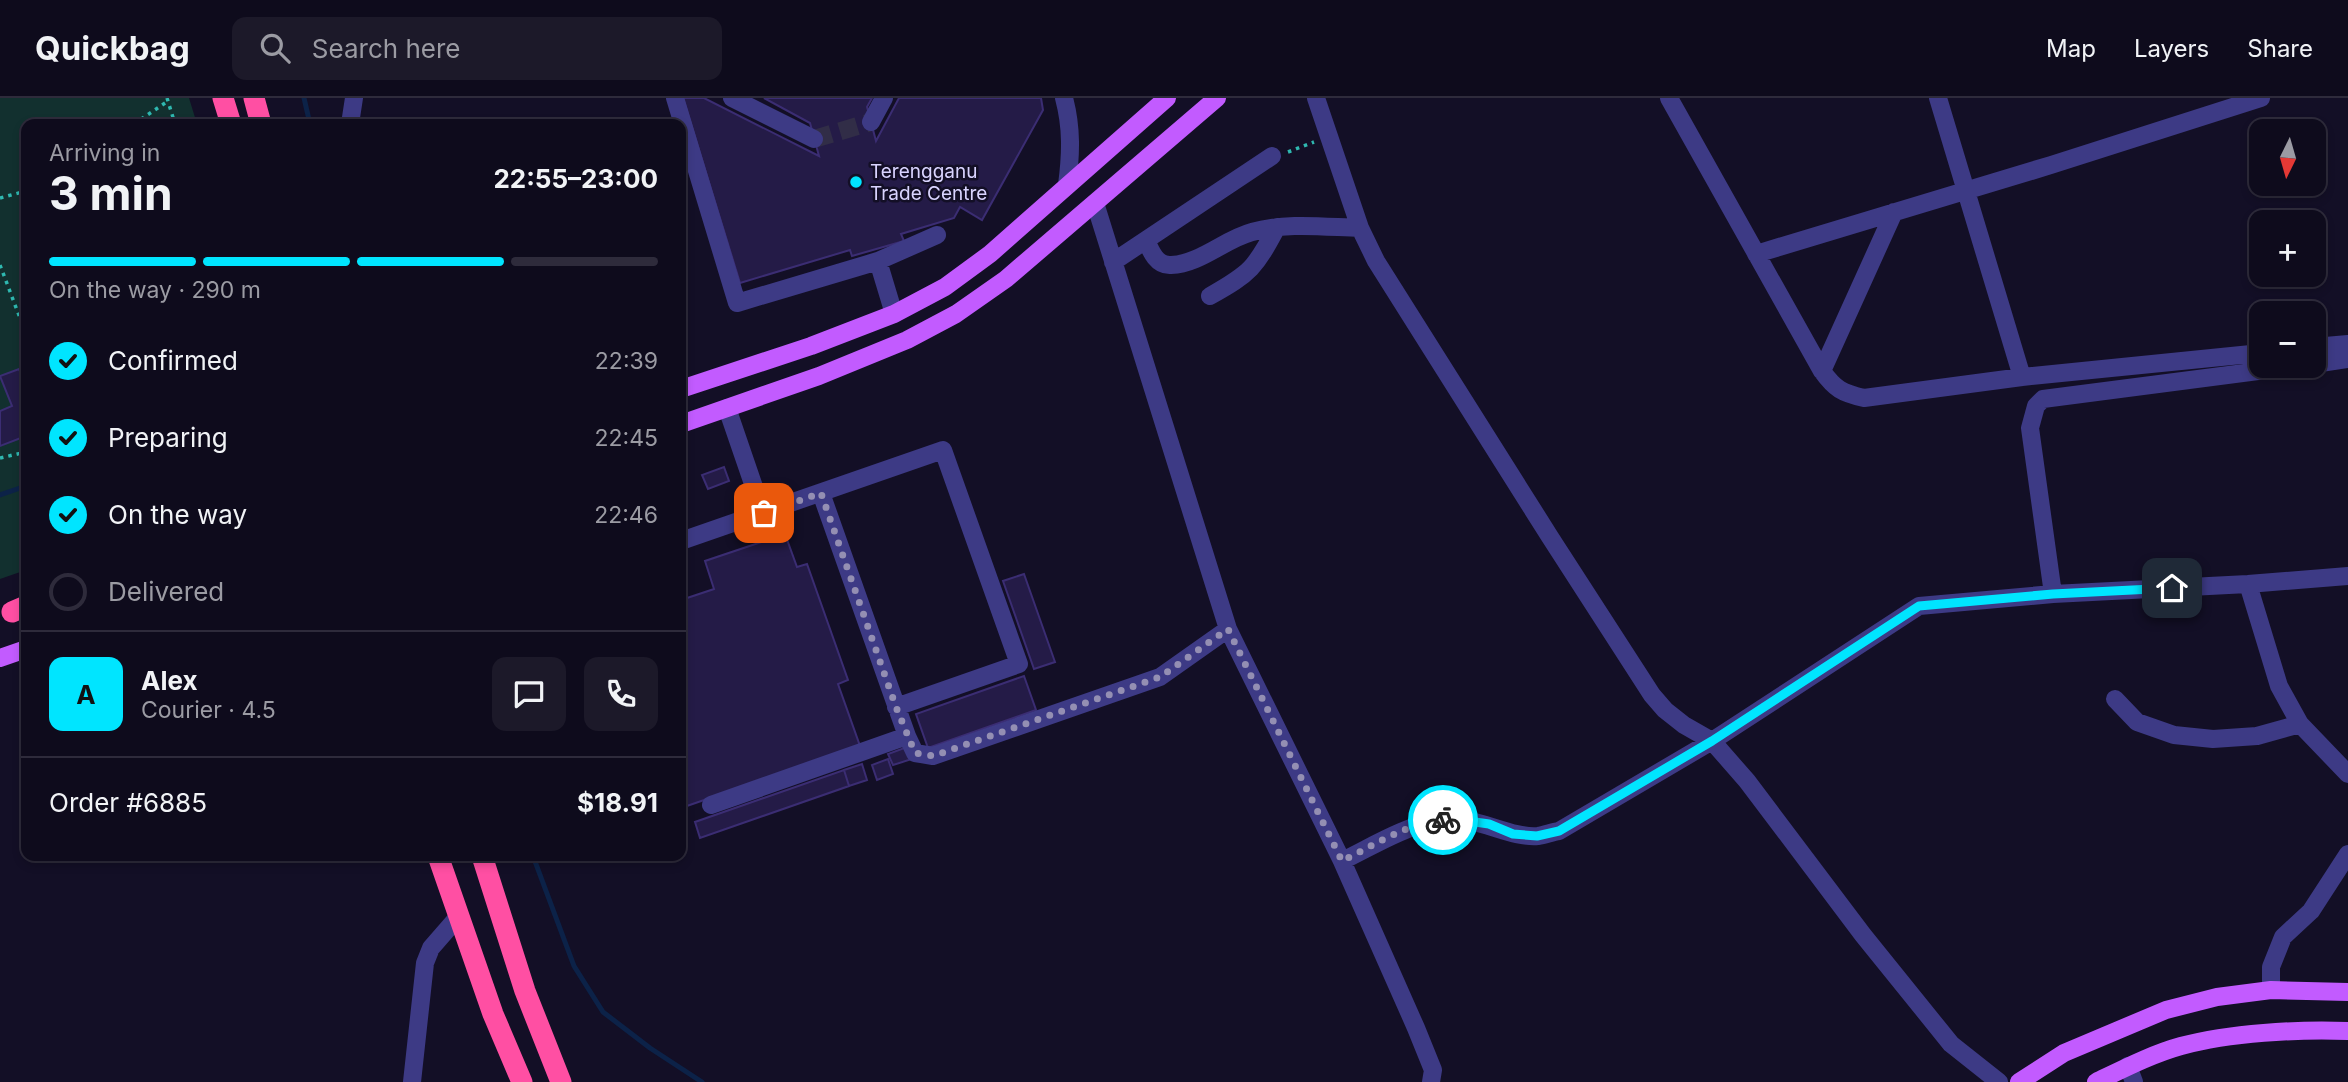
<!DOCTYPE html>
<meta charset="utf-8">
<style>
:root{--surface:#0e0b1c;--page:#1c1929;--text:#f1f3f6;--muted:#9b9ba3;--line:#2e2b3b;--accent:#00e5ff}
body{margin:0;font-family:Inter,sans-serif;background:var(--page);color:var(--text);height:100vh;display:flex;flex-direction:column;font-size:26px;white-space:nowrap}
*{box-sizing:border-box;margin:0}
p{font-size:23px;color:var(--muted)}
.icon{flex:none;width:38px;height:38px;fill:none;stroke:currentColor;stroke-width:2;stroke-linecap:round;stroke-linejoin:round}
.map{position:relative;flex:1;overflow:hidden}
.side{position:absolute;left:21px;top:21px;width:665px;height:742px;display:flex;flex-direction:column;background:var(--surface);border-radius:14px;box-shadow:0 4px 10px #0003,0 0 0 2px var(--line)}
.side>*{flex:none}
.needle{width:46px;rotate:185deg}
.fabs{position:absolute;left:2249px;top:21px;display:grid;gap:14px}
.fabs a{display:grid;place-items:center;width:77px;height:77px;border-radius:14px;background:var(--surface);box-shadow:0 4px 10px #0003,0 0 0 2px var(--line);font-size:35px}
.pin{position:absolute;display:grid;place-items:center;width:60px;height:60px;color:#fff;margin:-30px;border-radius:14px;box-shadow:0 4px 10px #0006}
.courier{position:absolute;display:grid;place-items:center;width:70px;height:70px;margin:-35px;border:5px solid #00e5ff;border-radius:50%;background:#fff;color:#222;box-shadow:0 2px 9px #0007}
.headline em{font-style:normal;font-weight:700}
.headline div{display:flex;flex-direction:column-reverse}
.headline{display:flex;align-items:center;justify-content:space-between;height:119px;padding:0 28px}
h1{font-size:46px;font-weight:700;line-height:52px}
.bar{display:grid;grid-template-columns:repeat(4,1fr);gap:10px 7px;align-content:center;height:84px;padding:0 28px}
.bar i{height:9px;border-radius:5px;background:var(--line)}
.bar .selected{background:var(--accent)}
.bar p{grid-column:span 4}
.line{display:flex;align-items:center;gap:18px;padding:0 28px;border-top:2px solid var(--line)}
.line div{flex:1}
.round{display:grid;place-items:center;flex:none;width:74px;height:74px;border-radius:14px;background:var(--page)}
ol{padding:0 28px;list-style:none}
li{display:flex;align-items:center;gap:21px;height:77px}
li p{margin-inline-start:auto}
li .icon{padding:7px;border-radius:50%;background:var(--accent);color:#111;stroke-width:4}
li:last-child{color:var(--muted)}
li i{width:38px;height:38px;border:4px solid var(--line);border-radius:50%}
header{display:flex;align-items:center;gap:42px;box-sizing:border-box;height:98px;padding:0 35px;background:var(--surface);border-bottom:2px solid var(--line)}
header strong{font-size:33px}
nav{display:flex;gap:38px;margin-inline-start:auto;font-size:24px}
.search{width:490px;height:63px;background:var(--page);display:flex;align-items:center;gap:18px;box-sizing:border-box;padding:0 24px;border-radius:14px;color:var(--muted);font-size:26px}
.map>svg:first-child{display:block}
.green{fill:#12302f}
.lines{fill:none;stroke-linecap:round;stroke-linejoin:round}
.stream{stroke:#0c2248;stroke-width:5}
.building{fill:#241b47;stroke:#3b2d73;stroke-width:2}
.minor-tunnel{stroke:#312d47;stroke-width:18;stroke-dasharray:18 9;stroke-linecap:butt}
.path{stroke:#2fb8b0;stroke-width:3.5;stroke-dasharray:3.5 5;stroke-linecap:butt}
.minor{stroke:#3d3a85;stroke-width:18}
.major{stroke:#c25bff;stroke-width:18}
.highway{stroke:#ff4fa3;stroke-width:21}
.done{stroke:#948fb3;stroke-width:7;stroke-dasharray:0 12.6}
.route{stroke:#00e5ff;stroke-width:9}
.poi-dot{fill:#00e5ff;stroke:#130f26;stroke-width:2.5}
.labels{text-anchor:middle;stroke-width:5;stroke-linejoin:round;paint-order:stroke}
.poi-label{font-size:19px;fill:#d9d4ff;stroke:#130f26;text-anchor:start}
</style>
<header>
<strong>Quickbag</strong>
<div class="search"><svg class="icon" aria-label="search" viewBox="0 0 24 24"><circle cx="10" cy="10" r="6"/><path d="M15 15l6 6"/></svg>Search here</div>
<nav><a>Map</a><a>Layers</a><a>Share</a></nav>
</header>
<div class="map">
<svg width="2348" height="984" viewBox="0 0 2348 984">
<rect width="100%" height="100%" fill="#130f26"/>
<path class="green" d="M0,0H189L197,26H26V472L0,481Z"/>
<g class="lines">
<path class="stream" d="M304,0L310,26
M0,397L26,388
M533,758L574,868L603,914L650,950L702,984"/>
</g>
<path class="building" d="M683,0H704L819,58L810,25L764,0H872L867,9L876,43L899,0H1041L1043,12L982,122L960,109L954,120L901,136L904,143L852,158L850,152L740,185Z
M19,271L26,288V338L0,348V313L12,308L0,278Z
M724,369L729,383L708,391L702,377Z
M785,436L797,469L807,466L848,582L838,586L860,648L681,710V502L714,491L705,463Z
M1024,476L1055,564L1034,571L1003,483Z
M1024,578L1036,612L928,650L916,616Z
M907,649L912,661L893,667L888,656Z
M888,661L893,676L877,682L872,667Z
M862,666L867,682L849,688L844,672Z
M844,672L849,688L700,740L695,724Z"/>
<g class="lines">
<path class="minor-tunnel" d="M814,41L871,24"/>
<path class="path" d="M167,0L175,26
M134,26L168,3
M1288,54L1314,44
M0,100L26,93
M0,167L26,236
M0,360L26,354"/>
<path class="minor" d="M675,0L737,205L878,163L894,216
M732,0L814,41
M1064,0C1072,30 1071,56 1067,87
M1316,0L1360,130L1376,163L1550,439L1652,597L1665,612L1684,627L1712,643L1747,683L1863,837L1951,946L1999,984
M1669,0L1822,273C1835,291 1842,295 1864,300L2022,279L2261,255
M1938,0L2022,279
M871,24L884,0
M350,26L354,0
M1272,58L1146,142C1151,154 1157,168 1171,167C1200,166 1225,141 1252,134C1286,124 1325,129 1360,130
M1095,105L1228,531L1342,763L1416,930L1433,972L1431,984
M1756,156L2051,67L2261,0
M878,163L937,137
M1113,164L1146,142
M1210,198C1251,175 1255,170 1277,129
M2314,249L2348,246
M2314,266L2348,261
M1822,273L1894,114
M727,310L763,415
M681,443L943,352L1019,566L896,609
M2248,486L2279,588L2300,626L2348,676
M2053,496L2030,330L2036,308L2043,301L2298,268
M2115,601L2137,624L2174,637L2213,641L2257,638L2300,626
M907,638L915,655L933,658L1160,579L1228,531
M711,707L907,638L821,395
M1342,763C1380,745 1420,717 1464,722C1488,725 1515,740 1538,738C1545,737 1552,734 1559,733L1712,643L1919,508L2053,496L2248,486L2348,478
M2271,892V869L2283,839L2311,813L2348,756
M2128,968L2134,984
M412,984L425,865L431,850L458,819"/>
<path class="major" d="M681,291L811,248L894,216L945,189L990,156L1167,0
M681,326L819,278L907,242L956,216L1006,181L1217,0
M0,560L26,551
M2019,984L2064,955L2166,912L2217,899L2271,892L2348,894
M2096,984C2123,971 2152,956 2181,948C2230,935 2297,931 2348,933"/>
<path class="highway" d="M223,0L231,26
M254,0L261,26
M12,514L26,508
M438,758L493,916L522,984
M482,758L525,893L561,984"/>
</g>
<g class="lines">
<path class="done" d="M764,415L821,395L896,609L915,655L933,658L1160,579L1228,531L1342,763C1371,749 1411,723 1443,722"/>
<path class="route" d="M1443,722H1461L1489,726L1513,736L1537,738L1559,733L1712,643L1919,508L2053,496L2172,490"/>
</g>
<circle class="poi-dot" cx="856" cy="84" r="7"/>
<g class="labels">
<g class="poi-label">
<text x="870" y="80">Terengganu<tspan x="870" dy="22">Trade Centre</tspan></text>
</g>
</g>
</svg>
<div class="fabs">
<a><svg class="needle" viewBox="-14 -14 28 28"><path d="M0-13l5 13h-10z" fill="#e53935"/><path d="M0 13l5-13h-10z" fill="#9b9ba3"/></svg></a>
<a>+</a>
<a>−</a>
</div>
<div class="pin" style="left:764px;top:415px;background:#ea580c"><svg class="icon" aria-label="bag" viewBox="0 0 24 24"><path d="M5 8h14l-1 12H6zM9 8a3 3 0 0 1 6 0"/></svg></div>
<div class="pin" style="left:2172px;top:490px;background:#1f2937"><svg class="icon" aria-label="home" viewBox="0 0 24 24"><path d="M3 11l9-7 9 7M6 9v11h12V9"/></svg></div>
<div class="courier" style="left:1443px;top:722px"><svg class="icon" aria-label="bike" viewBox="0 0 24 24"><circle cx="6" cy="16" r="4"/><circle cx="18" cy="16" r="4"/><path d="M6 16l4-8h5l3 8M10 8l3 8H6M13 5h3"/></svg></div>
<section class="side">
<div class="headline"><div><h1>3 min</h1><p>Arriving in</p></div><em>22:55–23:00</em></div>
<div class="bar"><i class="selected"></i><i class="selected"></i><i class="selected"></i><i></i><p>On the way · 290 m</p></div>
<ol>
<li><svg class="icon" aria-label="check" viewBox="0 0 24 24"><path d="M5 12l5 5 9-10"/></svg>Confirmed<p>22:39</p></li>
<li><svg class="icon" aria-label="check" viewBox="0 0 24 24"><path d="M5 12l5 5 9-10"/></svg>Preparing<p>22:45</p></li>
<li><svg class="icon" aria-label="check" viewBox="0 0 24 24"><path d="M5 12l5 5 9-10"/></svg>On the way<p>22:46</p></li>
<li><i></i>Delivered</li>
</ol>
<div class="line" style="height:126px"><b class="round" style="background:var(--accent);color:#111">A</b><div><b>Alex</b><p>Courier · 4.5</p></div><a class="round"><svg class="icon" aria-label="chat" viewBox="0 0 24 24"><path d="M4 5h16v11H9l-5 4z"/></svg></a><a class="round"><svg class="icon" aria-label="phone" viewBox="0 0 24 24"><path d="M5 4h4l2 5-3 2q2 4 5 5l2-3 5 2v4C11 20 4 13 5 4z"/></svg></a></div>
<div class="line" style="height:91px"><div>Order #6885</div><b>$18.91</b></div>
</section>
</div>
